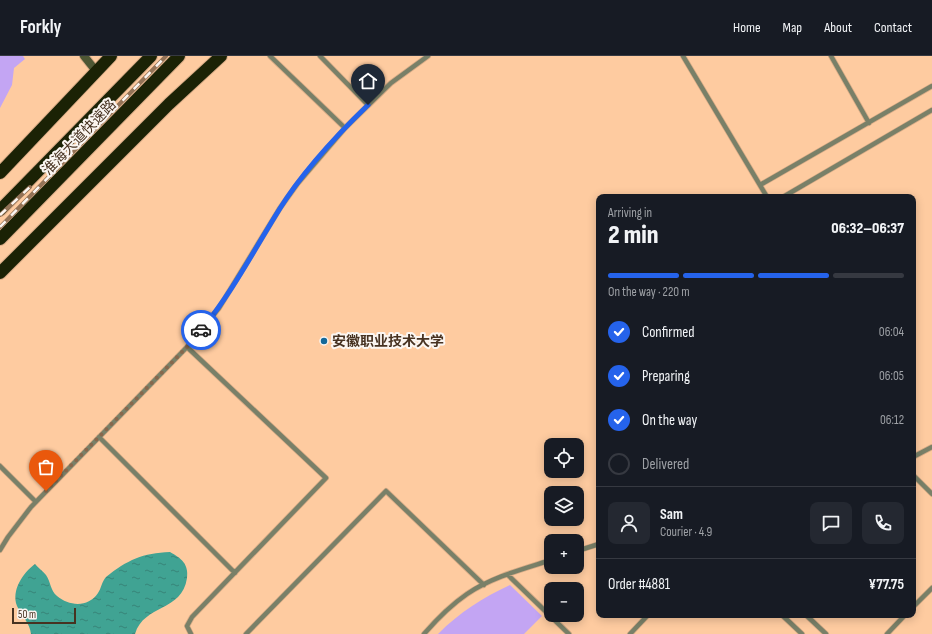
<!DOCTYPE html>
<meta charset="utf-8">
<style>
:root{--surface:#171b24;--page:#242831;--text:#f1f3f6;--muted:#9ea1a6;--line:#363941;--accent:#2563eb}
body{margin:0;font-family:"Sofia Sans Condensed","Noto Sans SC",sans-serif;background:var(--page);color:var(--text);height:100vh;display:flex;flex-direction:column;font-size:15px;white-space:nowrap}
*{box-sizing:border-box;margin:0}
p{font-size:13px;color:var(--muted)}
.icon{flex:none;width:22px;height:22px;fill:none;stroke:currentColor;stroke-width:2;stroke-linecap:round;stroke-linejoin:round}
.map{position:relative;flex:1;overflow:hidden}
.sheet{position:absolute;left:596px;top:138px;width:320px;height:424px;display:flex;flex-direction:column;background:var(--surface);border-radius:8px;box-shadow:0 2px 10px #0003}
.sheet>*{flex:none}
.tools{position:absolute;left:544px;top:382px;display:grid;gap:8px}
.tools a{display:grid;place-items:center;width:40px;height:40px;border-radius:8px;background:var(--surface);box-shadow:0 2px 10px #0003;font-size:20px}
.scale{position:absolute;left:12px;bottom:10px;width:64px;box-sizing:border-box;padding-left:4px;border:2px solid #473221;border-top:0;font-size:11px;line-height:14px;white-space:nowrap;color:#473221;-webkit-text-stroke:3px #fbf6f2;paint-order:stroke}
.pin{position:absolute;display:grid;place-items:center;width:34px;height:34px;color:#fff;margin:-41px -17px;border-radius:50% 50% 50% 0;rotate:-45deg;box-shadow:0 0 4px #0007}
.pin .icon{rotate:45deg}
.courier{position:absolute;display:grid;place-items:center;width:40px;height:40px;margin:-20px;border:3px solid #2563eb;border-radius:50%;background:#fff;color:#222;box-shadow:0 1px 5px #0007}
.overview em{font-style:normal;font-weight:800}
.overview div{display:flex;flex-direction:column-reverse}
.overview{display:flex;align-items:center;justify-content:space-between;height:68px;padding:0 12px}
h1{font-size:26px;font-weight:800;line-height:30px}
.bar{display:grid;grid-template-columns:repeat(4,1fr);gap:6px 4px;align-content:center;height:48px;padding:0 12px}
.bar i{height:5px;border-radius:3px;background:var(--line)}
.bar .current{background:var(--accent)}
.bar p{grid-column:span 4}
.line{display:flex;align-items:center;gap:10px;padding:0 12px;border-top:1px solid var(--line)}
.line div{flex:1}
.round{display:grid;place-items:center;flex:none;width:42px;height:42px;border-radius:8px;background:var(--page)}
ol{padding:0 12px;list-style:none}
li{display:flex;align-items:center;gap:12px;height:44px}
li p{margin-inline-start:auto}
li .icon{padding:4px;border-radius:50%;background:var(--accent);color:#fff;stroke-width:4}
li:last-child{color:var(--muted)}
li i{width:22px;height:22px;border:2px solid var(--line);border-radius:50%}
header{display:flex;align-items:center;gap:24px;box-sizing:border-box;height:56px;padding:0 20px;background:var(--surface);border-bottom:1px solid var(--line)}
header strong{font-size:19px}
nav{display:flex;gap:22px;margin-inline-start:auto;font-size:14px}
.map>svg:first-child{display:block}
.green{fill:#c3a5f3}
.water{fill:url(#water-ripples)}
.lines{fill:none;stroke-linecap:round;stroke-linejoin:round}
.lane-casing{stroke:#d9ac87;stroke-width:6}
.secondary-casing{stroke:#d9ac87;stroke-width:10}
.highway-casing{stroke:#d9ac87;stroke-width:14}
.lane{stroke:#798068;stroke-width:4.5}
.secondary{stroke:#4e5734;stroke-width:8}
.highway{stroke:#1b2205;stroke-width:12}
.rail-casing{stroke:#947357;stroke-width:4}
.rail{stroke:#fbf6f2;stroke-width:2.5;stroke-dasharray:8;stroke-linecap:butt}
.done{stroke:#87684d;stroke-width:4;stroke-dasharray:0 7.2}
.route{stroke:#2563eb;stroke-width:5}
.poi-dot{fill:#136899;stroke:#fbf6f2;stroke-width:1.5}
.labels{text-anchor:middle;stroke-width:4;stroke-linejoin:round;paint-order:stroke}
.street-label{font-size:14px;fill:#473221;stroke:#fbf6f2}
.poi-label{font-size:14px;font-weight:bold;fill:#473221;stroke:#fbf6f2;text-anchor:start}
</style>
<header>
<strong>Forkly</strong>
<nav><a>Home</a><a>Map</a><a>About</a><a>Contact</a></nav>
</header>
<div class="map">
<svg width="932" height="578" viewBox="0 0 932 578">
<defs>
<pattern id="water-ripples" width="26" height="14" patternUnits="userSpaceOnUse"><rect width="26" height="14" fill="#40a393"/><path d="M2 4q2-2 4 0t4 0M15 11q2-2 4 0t4 0" fill="none" stroke="#378578"/></pattern>
</defs>
<rect width="100%" height="100%" fill="#fecba0"/>
<path class="green" d="M0,0H23L25,3L14,12L12,29L0,52Z
M510,529L542,560L524,578H438C460,556 482,542 510,529Z"/>
<path class="water" d="M170,496C181,502 189,508 187,522C182,556 144,548 135,578H31C30,567 21,559 17,550C11,534 23,517 35,508C38,512 43,515 46,519C51,526 50,534 57,540C69,550 88,552 98,537C101,533 102,525 106,521C127,504 143,497 170,496Z"/>
<g class="lines">
<g class="lane-casing">
<path id="lane" d="M270,0L345,72
M320,0L368,49
M683,0L767,141
M831,0L869,67
M760,129L932,30
M783,141L932,54
M187,291L326,422L192,561L187,570L191,578
M99,381L235,517
M913,401L932,391
M0,410L36,446
M913,419L932,438
M0,494L8,481L31,451L187,291L219,252L280,152L298,127L345,72L391,27L428,0
M577,495L599,488
M508,519L569,578
M913,551L932,532
M782,559L802,578
M806,559L826,578
M246,578L386,435L484,529
M424,578C437,563 451,549 467,538C492,521 523,513 551,504
M630,578L648,559
M887,578L905,559"/>
</g>
<g class="secondary-casing">
<path id="secondary" d="M84,0L96,15"/>
</g>
<g class="highway-casing">
<path id="highway" d="M0,117L111,0
M0,154L151,0
M0,183L179,0
M0,217L169,48L221,0"/>
</g>
<use href="#lane" class="lane"/>
<use href="#secondary" class="secondary"/>
<use href="#highway" class="highway"/>
<g class="rail-casing">
<path id="rail" d="M0,159L30,131
M0,171L166,0"/>
</g>
<use href="#rail" class="rail"/>
</g>
<g class="lines">
<path class="done" d="M46,435L187,291L201,274"/>
<path class="route" d="M201,274C232,237 254,194 279,154C301,118 338,78 368,49"/>
</g>
<circle class="poi-dot" cx="324" cy="285" r="4"/>
<g class="labels">
<g class="street-label">
<text transform="translate(79 81) rotate(-46)" y="5">淮海大道快速路</text>
</g>
<g class="poi-label">
<text x="332" y="290">安徽职业技术大学</text>
</g>
</g>
</svg>
<div class="tools">
<a><svg class="icon" aria-label="locate" viewBox="0 0 24 24"><circle cx="12" cy="12" r="6"/><path d="M12 2v4M12 18v4M2 12h4M18 12h4"/></svg></a>
<a><svg class="icon" aria-label="layers" viewBox="0 0 24 24"><path d="M12 4l9 5-9 5-9-5zM3 14l9 5 9-5"/></svg></a>
<a>+</a>
<a>−</a>
</div>
<div class="scale">50 m</div>
<div class="pin" style="left:46px;top:435px;background:#ea580c"><svg class="icon" aria-label="bag" viewBox="0 0 24 24"><path d="M5 8h14l-1 12H6zM9 8a3 3 0 0 1 6 0"/></svg></div>
<div class="pin" style="left:368px;top:49px;background:#1f2937"><svg class="icon" aria-label="home" viewBox="0 0 24 24"><path d="M3 11l9-7 9 7M6 9v11h12V9"/></svg></div>
<div class="courier" style="left:201px;top:274px"><svg class="icon" aria-label="car" viewBox="0 0 24 24"><path d="M5 17H2v-5l4-1 3-4h7l3 4 3 1v5h-3M9 17h6M6 11h13"/><circle cx="7" cy="17" r="2"/><circle cx="17" cy="17" r="2"/></svg></div>
<section class="sheet">
<div class="overview"><div><h1>2 min</h1><p>Arriving in</p></div><em>06:32–06:37</em></div>
<div class="bar"><i class="current"></i><i class="current"></i><i class="current"></i><i></i><p>On the way · 220 m</p></div>
<ol>
<li><svg class="icon" aria-label="check" viewBox="0 0 24 24"><path d="M5 12l5 5 9-10"/></svg>Confirmed<p>06:04</p></li>
<li><svg class="icon" aria-label="check" viewBox="0 0 24 24"><path d="M5 12l5 5 9-10"/></svg>Preparing<p>06:05</p></li>
<li><svg class="icon" aria-label="check" viewBox="0 0 24 24"><path d="M5 12l5 5 9-10"/></svg>On the way<p>06:12</p></li>
<li><i></i>Delivered</li>
</ol>
<div class="line" style="height:72px"><a class="round"><svg class="icon" aria-label="person" viewBox="0 0 24 24"><circle cx="12" cy="8" r="4"/><path d="M4 21q1-7 8-7t8 7"/></svg></a><div><b>Sam</b><p>Courier · 4.9</p></div><a class="round"><svg class="icon" aria-label="chat" viewBox="0 0 24 24"><path d="M4 5h16v11H9l-5 4z"/></svg></a><a class="round"><svg class="icon" aria-label="phone" viewBox="0 0 24 24"><path d="M5 4h4l2 5-3 2q2 4 5 5l2-3 5 2v4C11 20 4 13 5 4z"/></svg></a></div>
<div class="line" style="height:52px"><div>Order #4881</div><b>¥77.75</b></div>
</section>
</div>
